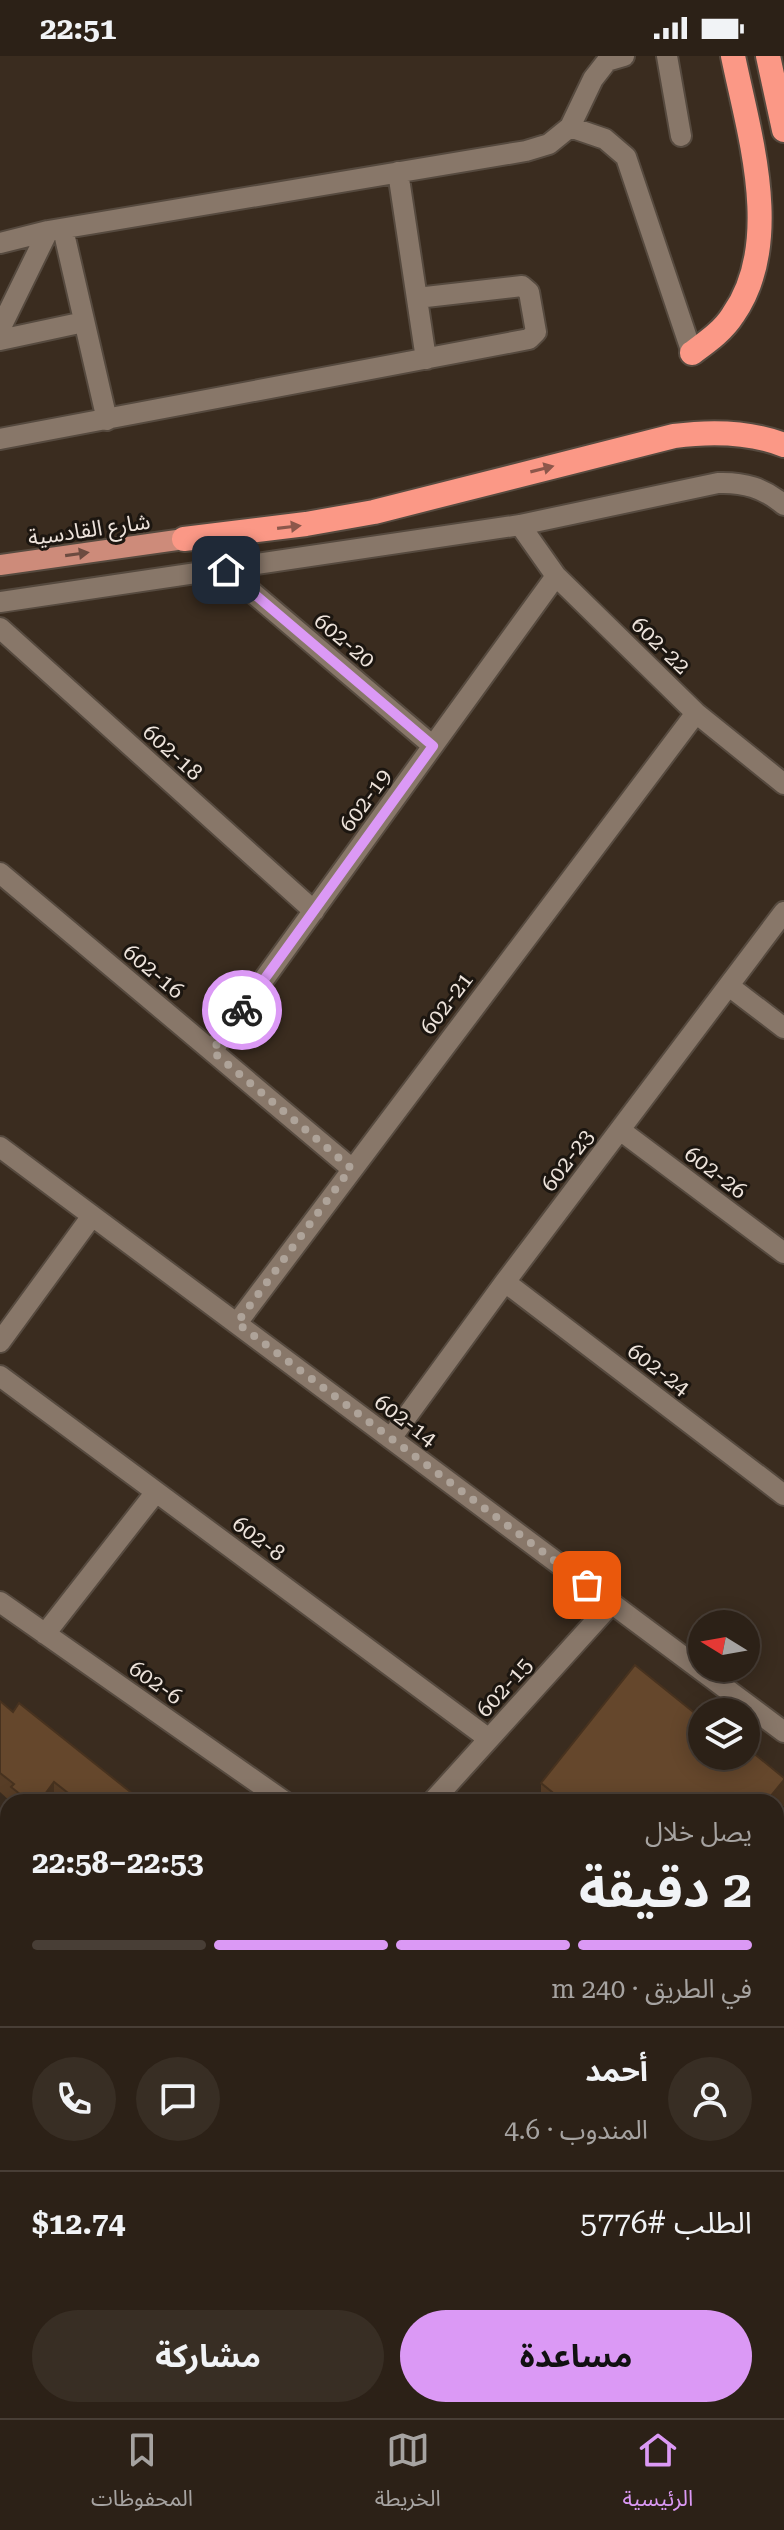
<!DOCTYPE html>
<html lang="ar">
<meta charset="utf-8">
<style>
:root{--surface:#2c2117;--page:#382e24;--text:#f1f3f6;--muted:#a6a3a1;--line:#483e36;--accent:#db99f5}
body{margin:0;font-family:"Roboto Serif","Noto Sans Arabic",serif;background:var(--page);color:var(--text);direction:rtl;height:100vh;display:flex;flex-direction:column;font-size:30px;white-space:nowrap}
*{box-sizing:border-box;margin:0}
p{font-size:26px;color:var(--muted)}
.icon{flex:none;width:44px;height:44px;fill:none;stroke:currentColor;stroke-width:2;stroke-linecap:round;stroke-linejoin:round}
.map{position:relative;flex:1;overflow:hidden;direction:ltr}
.drawer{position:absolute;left:0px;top:1738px;width:784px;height:624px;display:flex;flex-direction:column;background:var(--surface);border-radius:24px 24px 0 0;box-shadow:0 4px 20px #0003,0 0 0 2px var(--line);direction:rtl}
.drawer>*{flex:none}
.needle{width:52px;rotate:281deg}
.fabs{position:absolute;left:688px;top:1554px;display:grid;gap:16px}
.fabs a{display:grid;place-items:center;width:72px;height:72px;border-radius:50%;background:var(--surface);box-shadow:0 4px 20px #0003,0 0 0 2px var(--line);font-size:40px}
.pin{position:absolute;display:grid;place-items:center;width:68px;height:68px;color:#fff;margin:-34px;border-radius:16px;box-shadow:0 4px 12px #0006}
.courier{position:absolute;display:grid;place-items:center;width:80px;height:80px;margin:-40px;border:6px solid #db99f5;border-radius:50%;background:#fff;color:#222;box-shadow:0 2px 10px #0007}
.summary em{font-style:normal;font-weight:700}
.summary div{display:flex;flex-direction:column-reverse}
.summary{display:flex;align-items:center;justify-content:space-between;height:136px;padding:0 32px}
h1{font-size:52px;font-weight:700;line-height:60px}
.bar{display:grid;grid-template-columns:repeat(4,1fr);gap:12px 8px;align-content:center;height:96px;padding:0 32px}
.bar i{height:10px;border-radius:6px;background:var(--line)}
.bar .selected{background:var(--accent)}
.bar p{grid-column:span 4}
.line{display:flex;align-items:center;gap:20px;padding:0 32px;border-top:2px solid var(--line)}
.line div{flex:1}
.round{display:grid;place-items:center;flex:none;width:84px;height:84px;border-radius:42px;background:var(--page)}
.action{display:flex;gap:16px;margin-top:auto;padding:16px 32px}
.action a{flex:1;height:92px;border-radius:48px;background:var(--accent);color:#111;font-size:32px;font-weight:700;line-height:92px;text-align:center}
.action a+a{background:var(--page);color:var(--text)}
.status{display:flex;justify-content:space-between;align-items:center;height:56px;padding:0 40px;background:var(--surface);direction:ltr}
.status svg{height:22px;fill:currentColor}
.tabs{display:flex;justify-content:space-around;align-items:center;height:112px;border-top:2px solid var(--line);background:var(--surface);font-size:22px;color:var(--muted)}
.tabs a{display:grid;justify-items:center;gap:4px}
.tabs .selected{color:var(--accent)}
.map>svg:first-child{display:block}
.green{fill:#404b2e}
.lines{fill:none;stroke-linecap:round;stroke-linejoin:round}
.minor-casing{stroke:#564a3f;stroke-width:24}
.major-casing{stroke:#564a3f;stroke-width:24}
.highway-casing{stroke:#564a3f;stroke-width:28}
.minor{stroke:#887769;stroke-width:20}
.major{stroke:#cd8b7a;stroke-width:20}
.highway{stroke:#fb9886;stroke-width:24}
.wall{fill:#573d26}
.shaded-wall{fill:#47321f}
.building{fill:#65472c;stroke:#47321f;stroke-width:2}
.oneway{fill:#8c574b}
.oneway2{fill:#6c4b40}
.done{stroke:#aea399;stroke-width:8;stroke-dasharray:0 14.4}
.route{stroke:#db99f5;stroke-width:10}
.labels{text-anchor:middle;stroke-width:6;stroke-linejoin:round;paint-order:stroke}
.street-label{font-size:22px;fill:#ede3db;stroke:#1c1610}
</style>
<div class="status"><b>22:51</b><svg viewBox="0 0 49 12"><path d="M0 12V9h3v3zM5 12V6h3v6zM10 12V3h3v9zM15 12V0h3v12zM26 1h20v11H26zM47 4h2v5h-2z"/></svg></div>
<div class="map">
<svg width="784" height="2362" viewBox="0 0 784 2362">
<rect width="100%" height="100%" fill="#3a2c1f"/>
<path class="green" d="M0,1908L8,1914V2052L0,2063Z"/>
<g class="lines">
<g class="minor-casing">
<path id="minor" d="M667,0L681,80
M570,71L605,83L626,101L692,297
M398,116L426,303
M63,173L107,364
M0,187L48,175L526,95L549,88L570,71L593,23L607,5L624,0
M0,273L48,175
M0,284L84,266
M0,383L529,283L536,276L529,236L522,230L417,242
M520,469L556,520L696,657L784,728
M226,514L433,690
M0,546L520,469L718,427C744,426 764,432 784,449
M0,572L314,855
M0,817L351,1112
M729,930L784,972
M212,995L556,520
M620,1074L784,1197
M0,1091L784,1676
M505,1226L784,1439
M237,1267L696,657
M0,1286L92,1160
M0,1320L489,1683
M391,1382L505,1226L784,856
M0,1546L285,1746
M45,1578L156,1436
M432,1746L612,1547
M0,1764L8,1770
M776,1976L784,1977
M0,2087L8,2076
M0,2117L8,2122
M0,2148L8,2153
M0,2295L8,2297
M280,2354L296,2362
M356,2354L368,2362
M465,2354L474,2362
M538,2354L548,2362
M0,2357L8,2332"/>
</g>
<g class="major-casing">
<path id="major" d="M0,509L184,483
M0,1826L8,1833
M0,1877L8,1883
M638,2354L648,2362
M704,2354L717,2362"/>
</g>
<g class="highway-casing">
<path id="highway" d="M768,0L784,74
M692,297C707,286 723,275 733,259C784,187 749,78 733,0
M184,483L306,468L374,456L674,380C711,375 748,375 784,389"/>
</g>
<use href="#minor" class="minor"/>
<use href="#major" class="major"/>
<use href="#highway" class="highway"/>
</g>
<path class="wall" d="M0,1645L13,1656L143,1746H11L0,1736Z
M702,1700L784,1722V1749L776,1759V1746H541V1727Z
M776,1989L784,1995V2119L776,2113Z"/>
<path class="shaded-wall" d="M784,1724V1749L776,1759V1746H766Z
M54,1726V1746H39Z
M784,1879V1904L776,1913V1888Z
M784,2238V2263L776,2273V2248Z
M421,2354H426L420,2362H416Z"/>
<path class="building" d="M635,1609L702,1663V1700H746V1691L784,1722V1724L766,1746H544L552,1736L541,1727Z
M0,1645L13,1656L19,1647L143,1746H77V1744L54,1726L39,1746H30L11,1731L14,1728L0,1717Z
M514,1738L524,1746H507Z
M776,1794L784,1802V1879L776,1888Z
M776,1989L784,1995V2094L776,2087Z
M776,2146L784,2152V2238L776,2248Z
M395,2354H421L416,2362H389Z"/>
<defs><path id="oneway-solid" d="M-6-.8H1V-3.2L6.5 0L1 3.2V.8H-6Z" transform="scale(2)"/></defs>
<g class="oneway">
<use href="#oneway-solid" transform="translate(542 413) rotate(-14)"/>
<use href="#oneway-solid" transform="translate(289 471) rotate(-7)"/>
</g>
<use class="oneway2" href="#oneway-solid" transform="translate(77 498) rotate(-8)"/>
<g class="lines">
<path class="done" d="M242,954L212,995L351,1112L237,1267L587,1529"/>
<path class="route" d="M226,514L433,690L242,954"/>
</g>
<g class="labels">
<g class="street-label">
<text transform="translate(89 473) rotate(-8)" y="8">شارع القادسية</text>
<text transform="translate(345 584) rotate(40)" y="8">602-20</text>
<text transform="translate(661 589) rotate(44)" y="8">602-22</text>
<text transform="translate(173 696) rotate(42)" y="8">602-18</text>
<text transform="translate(365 744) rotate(-54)" y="8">602-19</text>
<text transform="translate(154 915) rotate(40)" y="8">602-16</text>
<text transform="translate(446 947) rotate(-53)" y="8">602-21</text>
<text transform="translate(567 1104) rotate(-53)" y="8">602-23</text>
<text transform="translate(716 1116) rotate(37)" y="8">602-26</text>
<text transform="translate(659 1313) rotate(37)" y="8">602-24</text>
<text transform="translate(406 1364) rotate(37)" y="8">602-14</text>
<text transform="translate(259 1482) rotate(37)" y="8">602-8</text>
<text transform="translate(156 1626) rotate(35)" y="8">602-6</text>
<text transform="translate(504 1631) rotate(-48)" y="8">602-15</text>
</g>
</g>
</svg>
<div class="fabs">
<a><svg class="needle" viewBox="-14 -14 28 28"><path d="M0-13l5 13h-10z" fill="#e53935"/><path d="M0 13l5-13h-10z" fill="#a6a3a1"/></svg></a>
<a><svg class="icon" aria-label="layers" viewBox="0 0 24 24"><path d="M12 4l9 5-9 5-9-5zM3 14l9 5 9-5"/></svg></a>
</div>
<div class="pin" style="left:587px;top:1529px;background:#ea580c"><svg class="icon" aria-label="bag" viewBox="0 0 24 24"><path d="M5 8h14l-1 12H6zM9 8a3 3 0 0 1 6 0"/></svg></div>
<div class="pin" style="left:226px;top:514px;background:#1f2937"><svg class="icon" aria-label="home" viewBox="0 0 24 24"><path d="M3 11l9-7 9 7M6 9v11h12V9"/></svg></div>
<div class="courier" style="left:242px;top:954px"><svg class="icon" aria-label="bike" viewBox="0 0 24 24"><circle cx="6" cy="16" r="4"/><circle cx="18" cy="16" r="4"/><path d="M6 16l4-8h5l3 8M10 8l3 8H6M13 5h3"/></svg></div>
<section class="drawer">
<div class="summary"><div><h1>2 دقيقة</h1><p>يصل خلال</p></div><em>22:53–22:58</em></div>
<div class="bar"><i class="selected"></i><i class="selected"></i><i class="selected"></i><i></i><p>في الطريق · 240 m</p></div>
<div class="line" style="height:144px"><a class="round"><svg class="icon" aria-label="person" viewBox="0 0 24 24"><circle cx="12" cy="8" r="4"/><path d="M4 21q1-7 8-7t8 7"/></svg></a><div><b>أحمد</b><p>المندوب · 4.6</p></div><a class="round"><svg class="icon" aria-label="chat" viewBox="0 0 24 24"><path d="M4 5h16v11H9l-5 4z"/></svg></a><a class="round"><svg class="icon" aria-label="phone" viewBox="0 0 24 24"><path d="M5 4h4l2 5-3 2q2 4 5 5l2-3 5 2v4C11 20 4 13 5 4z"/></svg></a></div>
<div class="line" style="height:104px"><div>الطلب #5776</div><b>$12.74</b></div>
<div class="action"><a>مساعدة</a><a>مشاركة</a></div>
</section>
</div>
<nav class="tabs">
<a class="selected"><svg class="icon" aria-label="home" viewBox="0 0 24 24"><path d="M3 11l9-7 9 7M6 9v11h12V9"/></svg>الرئيسية</a>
<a><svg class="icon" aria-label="map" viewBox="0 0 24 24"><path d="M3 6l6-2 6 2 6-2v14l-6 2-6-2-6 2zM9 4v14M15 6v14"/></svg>الخريطة</a>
<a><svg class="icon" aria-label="saved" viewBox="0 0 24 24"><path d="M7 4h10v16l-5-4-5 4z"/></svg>المحفوظات</a>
</nav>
